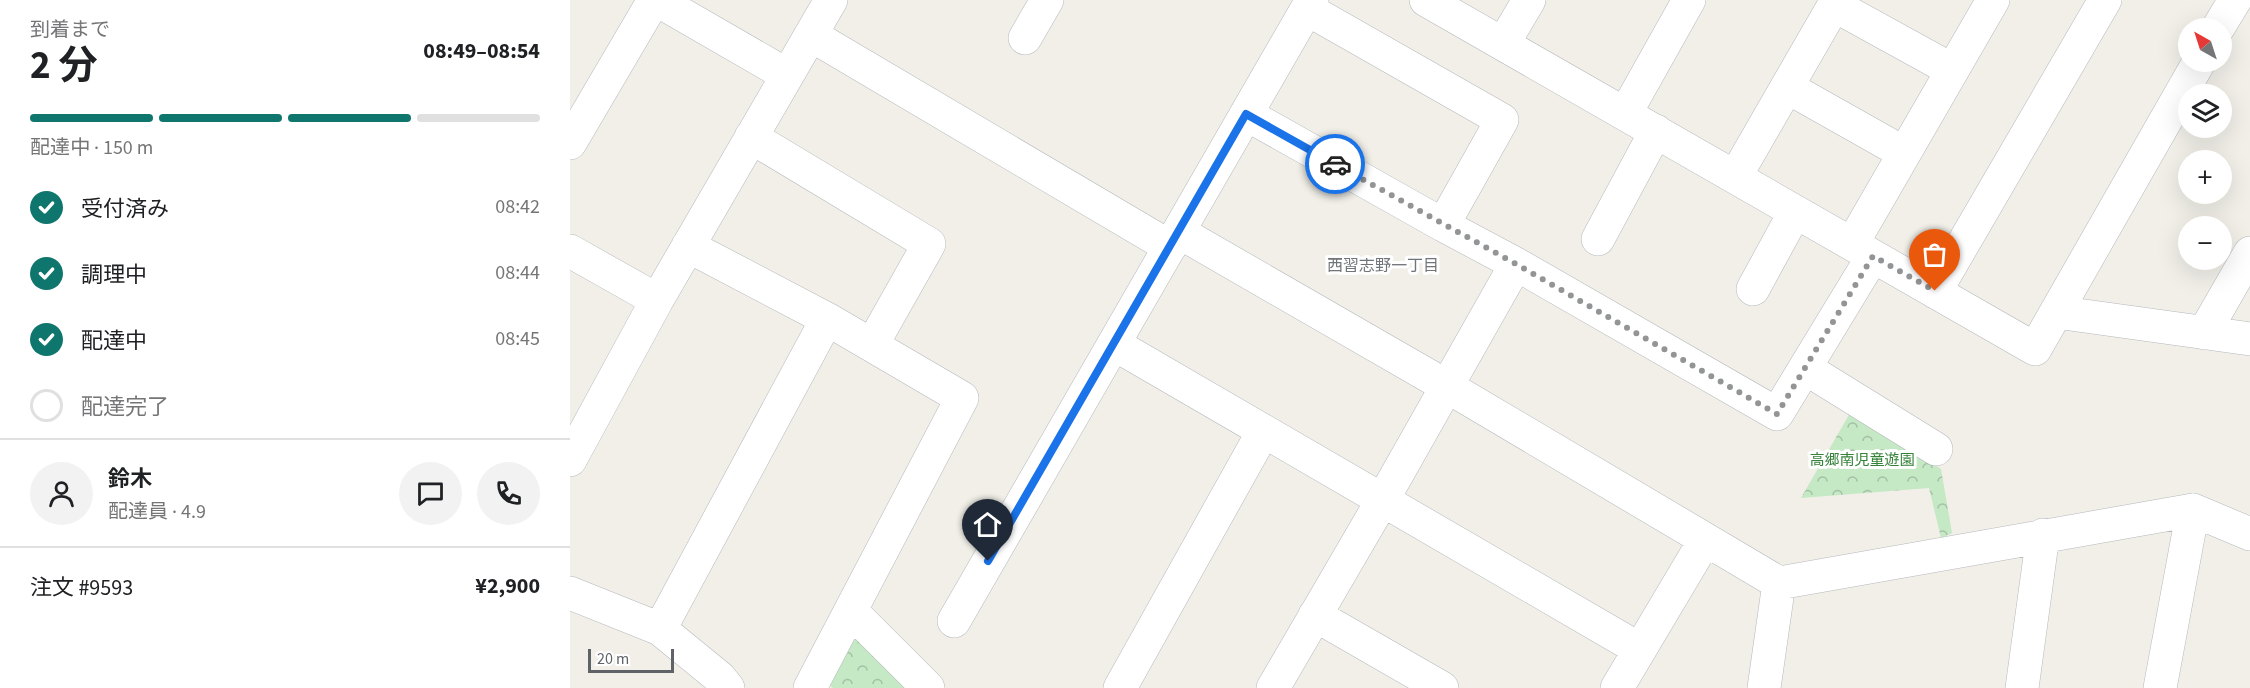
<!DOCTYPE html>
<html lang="ja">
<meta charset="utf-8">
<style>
:root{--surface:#fff;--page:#f2f2f2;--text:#202124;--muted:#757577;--line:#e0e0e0;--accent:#0f766e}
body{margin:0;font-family:"Source Sans 3","Noto Sans JP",sans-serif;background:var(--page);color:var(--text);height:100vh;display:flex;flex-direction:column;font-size:22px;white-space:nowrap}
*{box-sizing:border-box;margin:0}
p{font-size:20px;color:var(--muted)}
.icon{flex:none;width:33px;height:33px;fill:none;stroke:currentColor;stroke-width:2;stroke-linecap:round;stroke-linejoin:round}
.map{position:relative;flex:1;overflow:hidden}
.panel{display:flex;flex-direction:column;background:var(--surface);width:570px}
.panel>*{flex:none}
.needle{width:39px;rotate:321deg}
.fabs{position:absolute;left:1608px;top:18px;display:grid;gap:12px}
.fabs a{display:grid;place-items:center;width:54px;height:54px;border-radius:50%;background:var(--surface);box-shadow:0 6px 24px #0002;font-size:30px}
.scale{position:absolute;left:18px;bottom:15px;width:86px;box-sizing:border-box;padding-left:6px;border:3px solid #5f6368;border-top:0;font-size:16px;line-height:21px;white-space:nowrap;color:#5f6368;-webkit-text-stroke:4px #fff;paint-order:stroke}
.pin{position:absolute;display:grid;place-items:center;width:51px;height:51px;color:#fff;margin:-62px -26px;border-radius:50% 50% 50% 0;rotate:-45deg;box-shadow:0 0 6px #0007}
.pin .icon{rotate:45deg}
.courier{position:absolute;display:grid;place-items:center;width:60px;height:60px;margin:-30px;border:4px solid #1a73e8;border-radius:50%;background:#fff;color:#222;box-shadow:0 2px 8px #0007}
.headline em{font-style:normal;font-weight:700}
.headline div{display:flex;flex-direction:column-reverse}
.headline{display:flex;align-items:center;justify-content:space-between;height:102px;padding:0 30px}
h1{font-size:39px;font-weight:700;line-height:45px}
.bar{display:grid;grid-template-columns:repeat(4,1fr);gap:9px 6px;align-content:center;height:72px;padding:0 30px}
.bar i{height:8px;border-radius:4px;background:var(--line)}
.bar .selected{background:var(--accent)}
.bar p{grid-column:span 4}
.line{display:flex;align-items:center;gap:15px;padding:0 30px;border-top:2px solid var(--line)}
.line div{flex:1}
.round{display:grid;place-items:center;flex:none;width:63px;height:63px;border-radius:32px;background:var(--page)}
ol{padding:0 30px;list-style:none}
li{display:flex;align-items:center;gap:18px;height:66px}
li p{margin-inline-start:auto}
li .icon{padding:6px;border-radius:50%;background:var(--accent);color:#fff;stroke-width:4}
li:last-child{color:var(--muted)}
li i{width:33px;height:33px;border:3px solid var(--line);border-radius:50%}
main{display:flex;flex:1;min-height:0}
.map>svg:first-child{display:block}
.forest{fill:url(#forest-crowns)}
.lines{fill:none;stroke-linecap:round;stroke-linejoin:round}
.minor-casing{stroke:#b5b8bc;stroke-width:34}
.minor{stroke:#fff;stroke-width:33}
.done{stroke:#929495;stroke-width:6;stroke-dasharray:0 10.8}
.route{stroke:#1a73e8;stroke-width:8}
.labels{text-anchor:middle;stroke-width:6;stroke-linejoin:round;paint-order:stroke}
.park-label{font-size:15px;fill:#348238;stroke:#fff}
.neighbourhood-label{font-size:16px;fill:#70757a;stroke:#fff}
</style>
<main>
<section class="panel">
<div class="headline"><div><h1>2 分</h1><p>到着まで</p></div><em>08:49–08:54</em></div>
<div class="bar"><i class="selected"></i><i class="selected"></i><i class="selected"></i><i></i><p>配達中 · 150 m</p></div>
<ol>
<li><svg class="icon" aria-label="check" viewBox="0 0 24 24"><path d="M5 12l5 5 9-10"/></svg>受付済み<p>08:42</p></li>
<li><svg class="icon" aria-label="check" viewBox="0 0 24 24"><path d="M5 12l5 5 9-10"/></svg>調理中<p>08:44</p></li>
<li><svg class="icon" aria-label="check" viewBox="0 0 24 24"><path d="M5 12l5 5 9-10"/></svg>配達中<p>08:45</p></li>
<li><i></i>配達完了</li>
</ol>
<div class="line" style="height:108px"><a class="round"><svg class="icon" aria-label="person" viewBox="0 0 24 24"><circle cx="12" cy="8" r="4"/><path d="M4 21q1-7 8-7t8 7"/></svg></a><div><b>鈴木</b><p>配達員 · 4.9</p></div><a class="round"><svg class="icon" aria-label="chat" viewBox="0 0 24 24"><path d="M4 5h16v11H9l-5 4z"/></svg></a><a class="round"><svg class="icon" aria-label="phone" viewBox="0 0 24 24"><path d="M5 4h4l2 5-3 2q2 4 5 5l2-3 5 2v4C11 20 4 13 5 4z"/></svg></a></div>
<div class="line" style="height:78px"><div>注文 #9593</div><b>¥2,900</b></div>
</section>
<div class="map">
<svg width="1680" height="688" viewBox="0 0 1680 688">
<defs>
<pattern id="forest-crowns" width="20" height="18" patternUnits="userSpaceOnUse" patternTransform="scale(1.5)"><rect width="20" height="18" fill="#c5e8c5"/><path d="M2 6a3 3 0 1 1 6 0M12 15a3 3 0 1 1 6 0" fill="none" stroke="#a3c0a4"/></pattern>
</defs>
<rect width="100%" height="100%" fill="#f1efe8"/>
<path class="forest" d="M1280,413L1371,469L1382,533L1371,538L1359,488L1231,498Z
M286,631L347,688H263L258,684Z"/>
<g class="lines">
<g class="minor-casing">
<path id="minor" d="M87,0L217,75
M856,0L1465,349L1629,62
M1264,5L1382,70
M737,9L932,120L873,225
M1648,28L1665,0
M241,35L600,247
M455,38L477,0
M933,44L959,0
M1217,87L1334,153
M676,114L873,225L946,264L1207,414L1303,256
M1055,114L1119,0
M181,137L359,244L302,345
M0,143L84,0
M1165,177L1267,0
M609,232L878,387L1209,583L1623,510L1680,534
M1028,239L1086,131
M1282,244L1423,0
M118,246L257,319L392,398L240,688
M0,251L87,300
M1183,289L1225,212
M1365,292L1535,0
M1486,312L1680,339
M1634,333L1680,253
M544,344L1069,649
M1235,368L1366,449
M0,460L87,300L261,0
M0,593L90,629L150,678L158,688
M281,611L358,688
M745,615L872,688
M384,621L742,0
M90,629L257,319
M550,688L693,432
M703,688L812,501L946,264
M1047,688L1135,540
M1194,688L1209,583
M1452,688L1473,535
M1590,688L1623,510"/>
</g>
<use href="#minor" class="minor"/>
</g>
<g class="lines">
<path class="done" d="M765,164L946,264L1207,414L1303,256L1365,291"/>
<path class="route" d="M418,561L676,114L765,164"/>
</g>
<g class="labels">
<g class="park-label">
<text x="1292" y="465">高郷南児童遊園</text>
</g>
<g class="neighbourhood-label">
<text x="813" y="271">西習志野一丁目</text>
</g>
</g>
</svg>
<div class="fabs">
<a><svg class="needle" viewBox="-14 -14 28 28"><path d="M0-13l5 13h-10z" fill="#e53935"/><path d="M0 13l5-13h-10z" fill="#757577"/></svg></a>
<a><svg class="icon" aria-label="layers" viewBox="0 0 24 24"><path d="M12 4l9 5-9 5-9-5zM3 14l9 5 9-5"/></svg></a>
<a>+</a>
<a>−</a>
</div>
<div class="scale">20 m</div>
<div class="pin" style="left:1365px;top:291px;background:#ea580c"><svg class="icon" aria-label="bag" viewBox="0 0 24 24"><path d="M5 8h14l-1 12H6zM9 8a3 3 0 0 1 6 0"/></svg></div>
<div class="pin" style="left:418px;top:561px;background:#1f2937"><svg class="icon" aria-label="home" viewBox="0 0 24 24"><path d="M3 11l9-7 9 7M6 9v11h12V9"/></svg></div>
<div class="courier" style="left:765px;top:164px"><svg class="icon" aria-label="car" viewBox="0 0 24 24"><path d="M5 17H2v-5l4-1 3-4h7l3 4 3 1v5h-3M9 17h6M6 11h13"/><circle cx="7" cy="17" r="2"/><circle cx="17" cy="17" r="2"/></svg></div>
</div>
</main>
